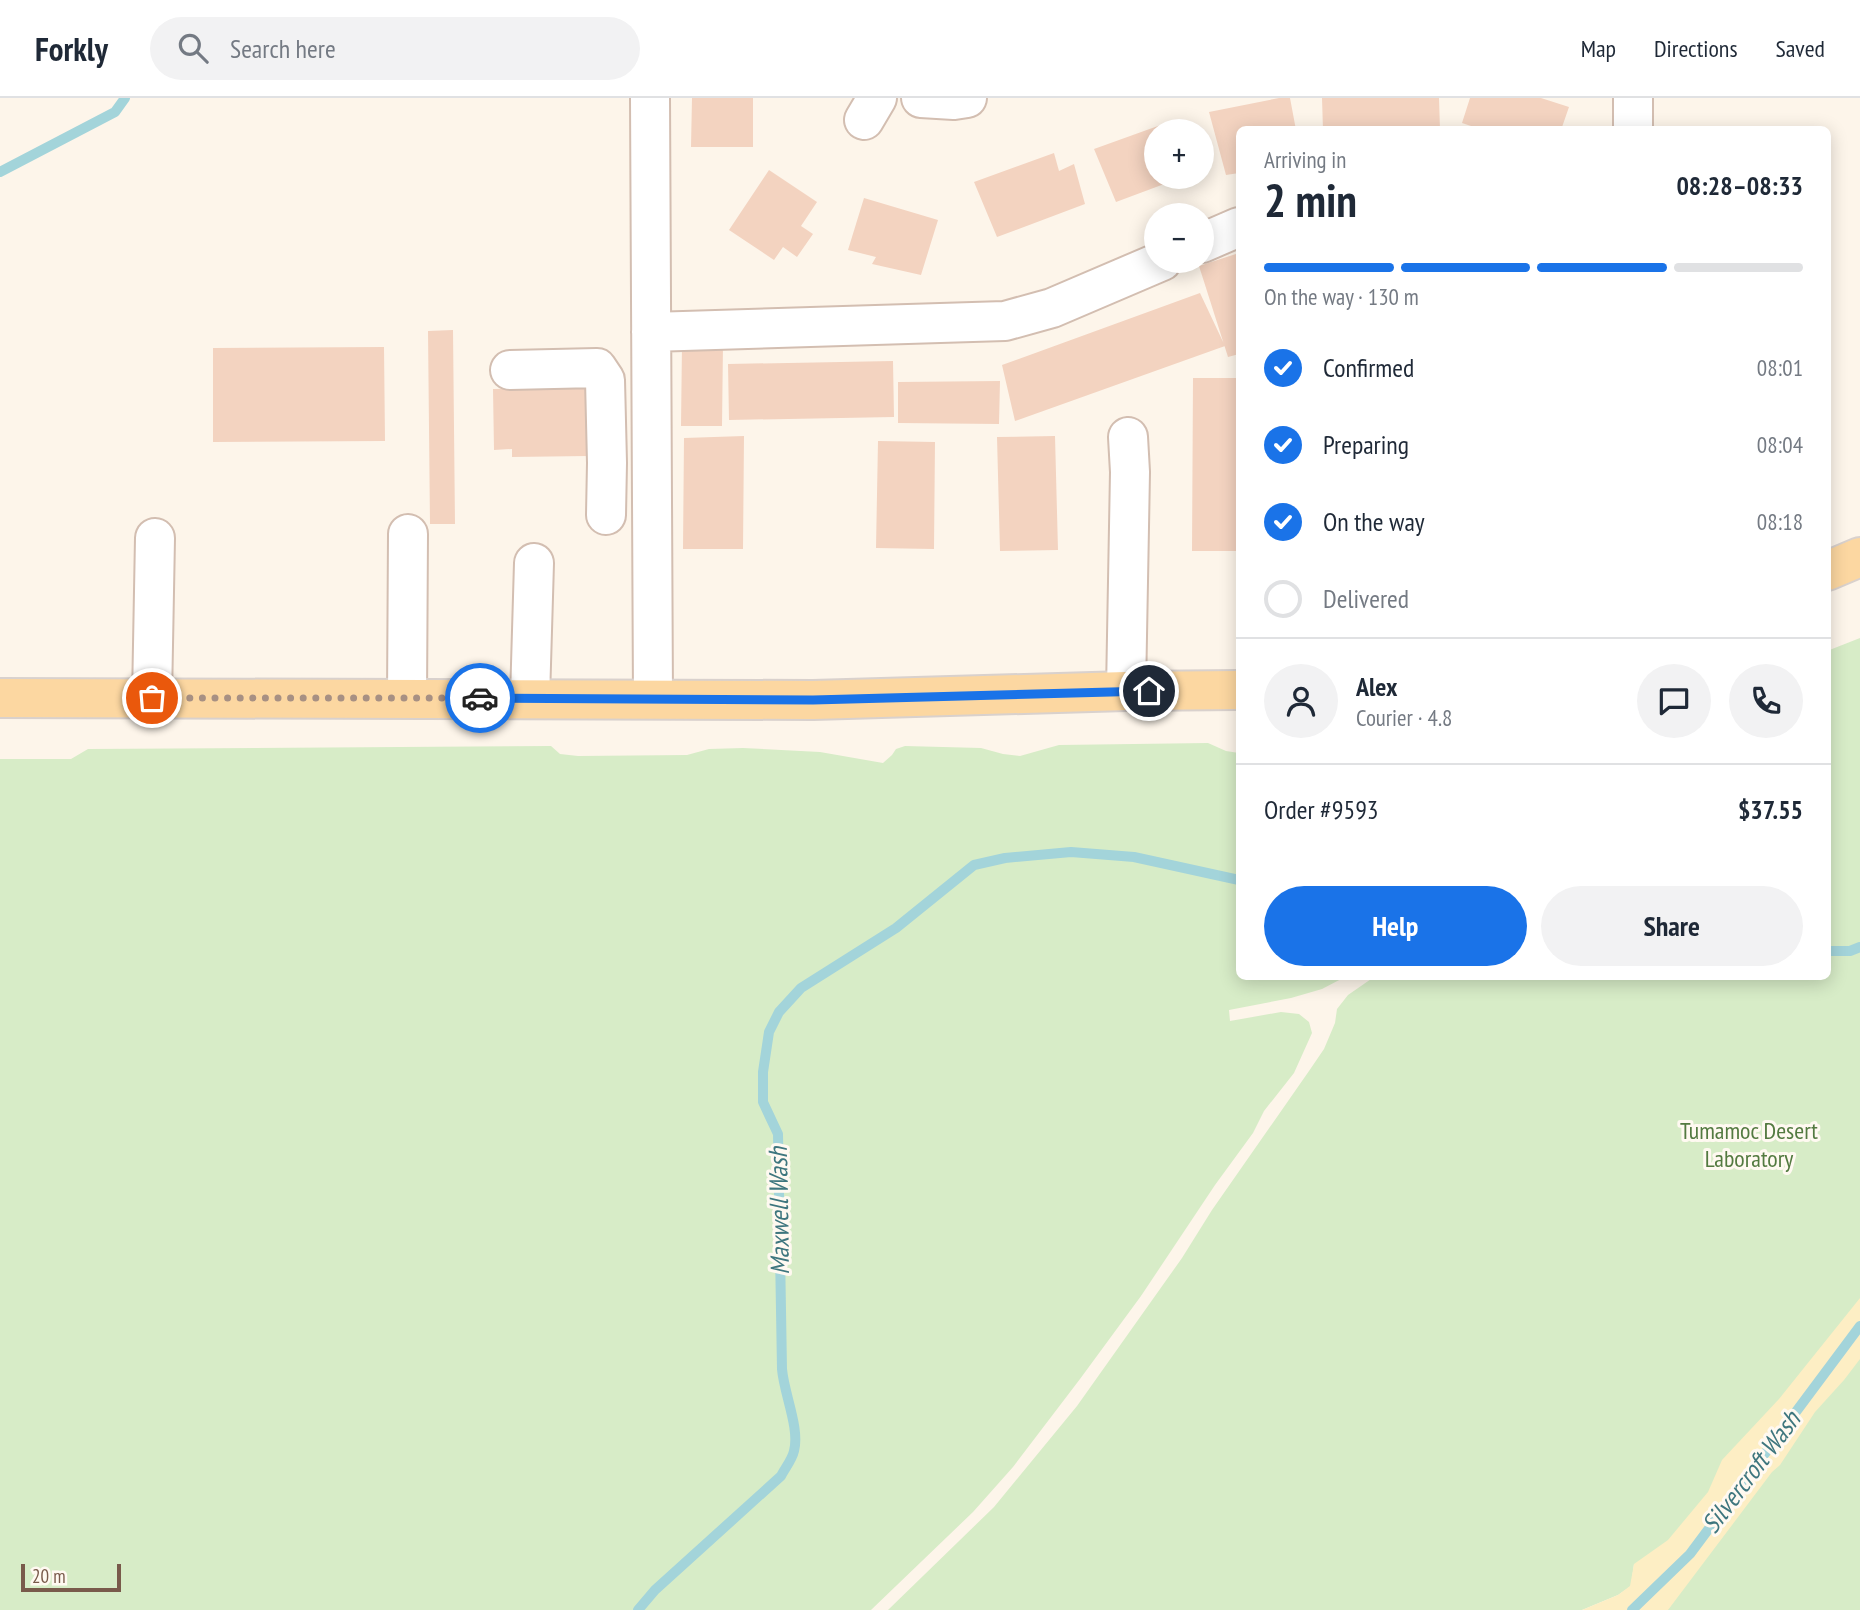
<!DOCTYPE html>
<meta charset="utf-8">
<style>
:root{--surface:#fff;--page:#f2f2f3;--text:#1f2937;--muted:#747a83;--line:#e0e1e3;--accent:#1a73e8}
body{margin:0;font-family:"PT Sans Narrow",sans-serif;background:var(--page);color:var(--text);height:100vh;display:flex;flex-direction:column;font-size:26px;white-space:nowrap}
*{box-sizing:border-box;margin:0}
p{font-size:23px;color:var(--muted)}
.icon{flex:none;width:38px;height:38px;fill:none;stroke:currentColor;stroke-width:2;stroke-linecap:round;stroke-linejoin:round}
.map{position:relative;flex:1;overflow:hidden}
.details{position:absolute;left:1236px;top:28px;width:595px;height:854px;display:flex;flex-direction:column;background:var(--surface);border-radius:10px;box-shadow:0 4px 18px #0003}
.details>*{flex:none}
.controls{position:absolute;left:1144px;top:21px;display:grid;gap:14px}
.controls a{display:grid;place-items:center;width:70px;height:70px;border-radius:50%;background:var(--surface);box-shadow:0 4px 18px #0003;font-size:35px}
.scale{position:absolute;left:21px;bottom:18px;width:100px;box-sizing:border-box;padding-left:7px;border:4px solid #795a4b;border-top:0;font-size:19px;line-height:24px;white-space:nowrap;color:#795a4b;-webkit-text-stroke:5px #fff9f1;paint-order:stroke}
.pin{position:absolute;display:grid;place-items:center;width:60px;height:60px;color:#fff;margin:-30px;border:4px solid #fff;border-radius:50%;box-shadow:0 2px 7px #0007}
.courier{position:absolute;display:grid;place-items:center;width:70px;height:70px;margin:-35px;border:5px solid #1a73e8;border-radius:50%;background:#fff;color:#222;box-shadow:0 2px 9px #0007}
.overview em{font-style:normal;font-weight:700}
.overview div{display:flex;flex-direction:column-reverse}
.overview{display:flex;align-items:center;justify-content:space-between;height:119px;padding:0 28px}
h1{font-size:46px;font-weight:700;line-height:52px}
.bar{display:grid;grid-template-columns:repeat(4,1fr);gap:10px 7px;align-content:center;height:84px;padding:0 28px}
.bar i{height:9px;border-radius:5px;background:var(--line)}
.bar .selected{background:var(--accent)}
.bar p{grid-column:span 4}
.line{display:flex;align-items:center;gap:18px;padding:0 28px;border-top:2px solid var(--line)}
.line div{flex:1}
.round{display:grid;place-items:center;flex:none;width:74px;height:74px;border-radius:37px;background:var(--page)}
ol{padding:0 28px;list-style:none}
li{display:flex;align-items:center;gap:21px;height:77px}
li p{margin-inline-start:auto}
li .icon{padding:7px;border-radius:50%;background:var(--accent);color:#fff;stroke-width:4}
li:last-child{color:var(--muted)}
li i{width:38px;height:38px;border:4px solid var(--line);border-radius:50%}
.primary-button{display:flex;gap:14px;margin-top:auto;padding:14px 28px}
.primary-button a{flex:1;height:80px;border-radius:42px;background:var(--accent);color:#fff;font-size:28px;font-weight:700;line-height:80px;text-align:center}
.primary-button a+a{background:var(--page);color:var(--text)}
header{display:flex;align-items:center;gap:42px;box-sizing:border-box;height:98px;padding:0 35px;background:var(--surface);border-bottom:2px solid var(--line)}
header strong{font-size:33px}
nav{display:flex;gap:38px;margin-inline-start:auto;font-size:24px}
.search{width:490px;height:63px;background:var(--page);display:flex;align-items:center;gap:18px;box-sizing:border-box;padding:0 24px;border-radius:38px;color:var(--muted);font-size:26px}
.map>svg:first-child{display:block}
.green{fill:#d7ecc7}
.sand{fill:#fdeec4}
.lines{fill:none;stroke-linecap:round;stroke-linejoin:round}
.stream{stroke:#a3d4da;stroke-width:10}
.building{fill:#f3d3c0}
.minor-casing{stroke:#d3beb1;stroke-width:42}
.major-casing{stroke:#d9d1cd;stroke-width:42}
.minor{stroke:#fff;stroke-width:38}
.major{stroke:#fcd7a1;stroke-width:38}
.done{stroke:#a79083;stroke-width:7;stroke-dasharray:0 12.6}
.route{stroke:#1a73e8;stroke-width:9}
.labels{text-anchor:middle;stroke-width:6;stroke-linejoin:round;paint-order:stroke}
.park-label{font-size:24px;fill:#537a40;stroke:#fff9f1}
.water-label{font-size:26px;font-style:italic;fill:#3e767e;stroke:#fff9f1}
</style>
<header>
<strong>Forkly</strong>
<div class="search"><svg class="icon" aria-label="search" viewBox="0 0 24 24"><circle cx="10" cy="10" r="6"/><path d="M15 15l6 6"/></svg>Search here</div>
<nav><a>Map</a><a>Directions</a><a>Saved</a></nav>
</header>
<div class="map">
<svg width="1860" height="1512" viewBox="0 0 1860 1512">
<rect width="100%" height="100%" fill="#fdf5ea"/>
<path class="green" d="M1860,540V1512H1640L1634,1466L1631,1488L1618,1497L1582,1512H888L994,1409L1077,1308L1182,1160L1212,1112L1309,973L1324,951L1335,925L1337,911L1348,897L1374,879L1827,878V553Z
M1208,645L1226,653L1239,655V878L1345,879L1322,891L1291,900L1229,912L1230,923L1281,914L1299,916L1309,924L1312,935L1294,975L1264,1013L1253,1035L1215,1087L1141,1198L1080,1281L1013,1369L973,1414L871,1512H0V661H71L88,651L551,648L560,656L578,658L687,657L709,651L743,650L820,654L883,665L892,657L896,651L905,648L981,650L1003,656L1020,658L1059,647Z"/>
<path class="sand" d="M1860,1200V1261L1844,1282L1815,1314L1780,1367L1772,1374L1668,1512H1582L1618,1497L1630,1488L1634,1466L1668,1442L1708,1394L1722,1362L1779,1301Z"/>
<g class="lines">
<path class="stream" d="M0,74L115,14L125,0
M1827,853H1850L1860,849
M638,1512L655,1492L781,1378C785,1370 792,1362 794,1353C800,1330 784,1296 782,1271L778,1036L763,1004V974L769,934L779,914L801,890L896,830L974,767L1005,760L1071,754L1134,759L1239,782
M1632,1512L1690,1456L1860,1228"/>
</g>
<path class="building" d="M692,0H753V49H691Z
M1279,0H1290L1296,32H1239V75L1226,77L1209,14Z
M1322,0H1439L1440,32H1323Z
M1470,0H1541L1569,9L1561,32H1483L1462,25Z
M1169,24L1172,33H1157V79H1183L1116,104L1094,51Z
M1054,55L1059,73L1074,66L1085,106L997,139L974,84Z
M769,72L817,104L801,128L813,136L797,159L783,149L774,162L729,132Z
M864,100L938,122L921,177L872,166L876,159L848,152Z
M1239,155V256L1228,259L1199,168Z
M1200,195L1225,248L1015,323L1002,267Z
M453,232L455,426H430L428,233Z
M682,246H723L722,328H681Z
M384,249L385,343L213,344V250Z
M893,263L894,319L729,322L728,266Z
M1193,280H1239V453H1192Z
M1000,283L999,326L898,325V284Z
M587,290L588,358L512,359V351L494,352L493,291Z
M744,338L743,451H683L684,340Z
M1055,338L1058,452L1000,453L997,339Z
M878,343L935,344L934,451L876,450Z"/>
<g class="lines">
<g class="minor-casing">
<path id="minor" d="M650,0L653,601
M921,0L954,2L967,0
M864,22L877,0
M1633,32V0
M1202,145L1239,129
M651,234L1005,223L1052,210L1162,163
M510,272L597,270L605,282L607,365L606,417
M1126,593L1130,374L1128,339
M152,600L155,440
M407,600L408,436
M530,600L534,465"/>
</g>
<g class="major-casing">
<path id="major" d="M1827,473L1860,459
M0,600L813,602L1126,593L1239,592"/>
</g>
<use href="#minor" class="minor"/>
<use href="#major" class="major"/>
</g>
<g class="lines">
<path class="done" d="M152,600H480"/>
<path class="route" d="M480,600L813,602L1149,593"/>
</g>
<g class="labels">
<g class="park-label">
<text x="1749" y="1041">Tumamoc Desert<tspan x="1749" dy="28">Laboratory</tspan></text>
</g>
<g class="water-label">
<text transform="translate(779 1113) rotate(-91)" y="9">Maxwell Wash</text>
<text transform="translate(1751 1374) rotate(-53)" y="9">Silvercroft Wash</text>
</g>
</g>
</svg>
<div class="controls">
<a>+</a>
<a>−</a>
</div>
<div class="scale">20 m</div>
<div class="pin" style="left:152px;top:600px;background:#ea580c"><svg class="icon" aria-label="bag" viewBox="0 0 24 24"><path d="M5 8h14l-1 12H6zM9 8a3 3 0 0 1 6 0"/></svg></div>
<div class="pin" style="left:1149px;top:593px;background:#1f2937"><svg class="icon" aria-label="home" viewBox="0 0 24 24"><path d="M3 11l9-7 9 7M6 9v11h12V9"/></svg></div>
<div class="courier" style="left:480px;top:600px"><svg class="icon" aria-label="car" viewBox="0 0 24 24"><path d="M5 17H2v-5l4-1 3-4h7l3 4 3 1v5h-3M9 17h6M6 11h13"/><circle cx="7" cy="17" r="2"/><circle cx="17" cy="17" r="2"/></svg></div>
<section class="details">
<div class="overview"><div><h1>2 min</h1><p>Arriving in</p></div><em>08:28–08:33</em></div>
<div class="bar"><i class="selected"></i><i class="selected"></i><i class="selected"></i><i></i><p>On the way · 130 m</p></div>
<ol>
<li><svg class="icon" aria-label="check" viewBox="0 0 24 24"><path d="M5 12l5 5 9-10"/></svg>Confirmed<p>08:01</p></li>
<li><svg class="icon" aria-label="check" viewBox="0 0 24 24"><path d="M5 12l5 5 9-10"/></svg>Preparing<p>08:04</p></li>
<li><svg class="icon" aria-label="check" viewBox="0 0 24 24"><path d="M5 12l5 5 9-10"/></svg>On the way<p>08:18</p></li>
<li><i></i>Delivered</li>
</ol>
<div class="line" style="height:126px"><a class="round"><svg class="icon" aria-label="person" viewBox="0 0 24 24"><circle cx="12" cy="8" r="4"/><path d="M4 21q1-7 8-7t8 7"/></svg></a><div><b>Alex</b><p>Courier · 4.8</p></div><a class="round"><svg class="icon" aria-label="chat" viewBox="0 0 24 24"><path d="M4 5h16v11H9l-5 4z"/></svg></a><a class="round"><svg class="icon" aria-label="phone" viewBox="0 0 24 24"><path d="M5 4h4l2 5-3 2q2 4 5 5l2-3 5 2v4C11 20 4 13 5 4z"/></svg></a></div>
<div class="line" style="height:91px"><div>Order #9593</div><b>$37.55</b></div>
<div class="primary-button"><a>Help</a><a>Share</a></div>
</section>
</div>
